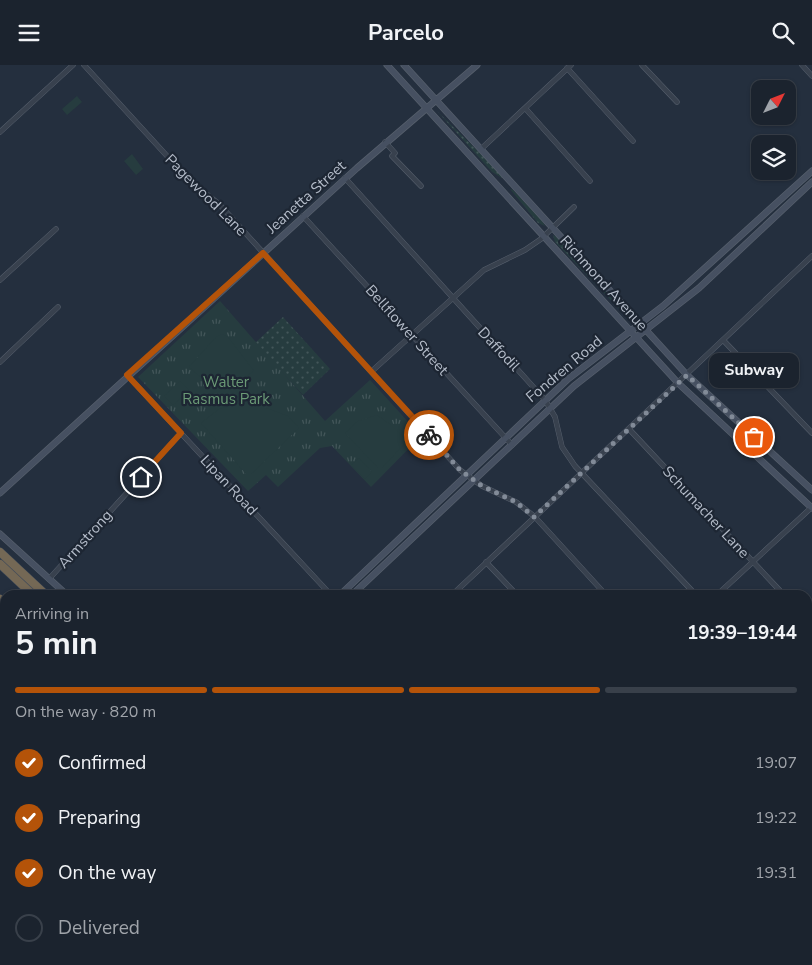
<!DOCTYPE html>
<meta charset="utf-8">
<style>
:root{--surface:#1b232e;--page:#242b36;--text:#f1f3f6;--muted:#a0a4aa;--line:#39404a;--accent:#b45309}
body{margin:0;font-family:"Nunito Sans",sans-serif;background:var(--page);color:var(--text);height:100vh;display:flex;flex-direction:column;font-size:19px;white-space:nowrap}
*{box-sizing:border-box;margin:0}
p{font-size:16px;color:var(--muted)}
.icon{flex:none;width:28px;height:28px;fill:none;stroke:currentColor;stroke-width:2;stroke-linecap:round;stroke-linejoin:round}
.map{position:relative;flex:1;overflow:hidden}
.drawer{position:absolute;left:0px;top:525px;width:812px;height:375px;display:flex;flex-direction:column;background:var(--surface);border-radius:15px 15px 0 0;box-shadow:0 1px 4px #0004,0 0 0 1px var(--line)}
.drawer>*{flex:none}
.needle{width:32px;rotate:48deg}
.fabs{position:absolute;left:751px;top:15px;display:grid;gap:10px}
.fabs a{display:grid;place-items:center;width:45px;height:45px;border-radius:10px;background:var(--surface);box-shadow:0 1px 4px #0004,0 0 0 1px var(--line);font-size:25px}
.pin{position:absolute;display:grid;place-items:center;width:42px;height:42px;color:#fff;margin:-21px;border:2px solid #fff;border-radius:50%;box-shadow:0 1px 5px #0007}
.courier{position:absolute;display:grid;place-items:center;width:50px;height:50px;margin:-25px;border:4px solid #b45309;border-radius:50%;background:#fff;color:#222;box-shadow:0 1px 6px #0007}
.bubble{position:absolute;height:35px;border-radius:10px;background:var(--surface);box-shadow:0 1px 4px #0004,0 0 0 1px var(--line);font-size:16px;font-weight:700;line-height:35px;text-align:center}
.head em{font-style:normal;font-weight:700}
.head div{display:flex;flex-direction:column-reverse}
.head{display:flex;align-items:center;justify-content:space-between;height:85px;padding:0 15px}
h1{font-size:32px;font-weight:700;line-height:38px}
.bar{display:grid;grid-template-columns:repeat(4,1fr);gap:8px 5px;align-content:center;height:60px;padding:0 15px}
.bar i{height:6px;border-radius:4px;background:var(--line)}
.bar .active{background:var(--accent)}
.bar p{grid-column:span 4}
ol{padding:0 15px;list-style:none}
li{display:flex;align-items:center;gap:15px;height:55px}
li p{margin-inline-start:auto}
li .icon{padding:5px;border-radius:50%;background:var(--accent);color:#fff;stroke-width:4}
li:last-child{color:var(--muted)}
li i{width:28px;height:28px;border:2px solid var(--line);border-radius:50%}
header{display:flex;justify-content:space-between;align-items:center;height:65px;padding:0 15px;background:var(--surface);font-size:22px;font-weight:700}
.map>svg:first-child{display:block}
.grass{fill:url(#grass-dots)}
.park{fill:url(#park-tufts)}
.pitch{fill:#263c3f}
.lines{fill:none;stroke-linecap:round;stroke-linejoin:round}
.street-casing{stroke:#565f6c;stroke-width:5.5}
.secondary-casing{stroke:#565f6c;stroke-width:7}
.highway-casing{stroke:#434c59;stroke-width:9}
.street{stroke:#38414e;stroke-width:4.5}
.secondary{stroke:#465061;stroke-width:5.5}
.highway{stroke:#746855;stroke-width:8}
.done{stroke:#828b98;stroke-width:5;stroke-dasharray:0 9}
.route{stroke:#b45309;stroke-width:6}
.labels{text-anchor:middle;stroke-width:4.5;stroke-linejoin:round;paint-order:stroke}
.street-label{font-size:15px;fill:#b4bcc9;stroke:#1d2633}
.park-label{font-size:15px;fill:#6b9a76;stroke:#1d2633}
</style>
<header><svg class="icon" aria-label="menu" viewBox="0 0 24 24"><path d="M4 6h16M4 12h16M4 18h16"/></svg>Parcelo<svg class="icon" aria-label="search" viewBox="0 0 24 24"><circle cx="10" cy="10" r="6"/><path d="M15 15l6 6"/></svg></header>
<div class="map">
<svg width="812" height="900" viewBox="0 0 812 900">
<defs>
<pattern id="grass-dots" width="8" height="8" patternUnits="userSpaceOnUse" patternTransform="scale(1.25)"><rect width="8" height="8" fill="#263c3f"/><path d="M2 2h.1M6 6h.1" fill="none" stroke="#435659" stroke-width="1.8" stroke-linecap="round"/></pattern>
<pattern id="park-tufts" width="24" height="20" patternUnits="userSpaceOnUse" patternTransform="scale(1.25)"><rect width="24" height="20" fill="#263c3f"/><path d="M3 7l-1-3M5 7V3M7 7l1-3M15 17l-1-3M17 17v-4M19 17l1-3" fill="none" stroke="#435659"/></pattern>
</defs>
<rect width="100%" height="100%" fill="#242f3e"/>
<path class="grass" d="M437,46L500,108L502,113L492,107Z
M510,124L513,125L541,154L545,161L538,158Z
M553,170L561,174L629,251L630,255L555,177Z
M283,252L330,304L303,330L255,278Z"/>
<path class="park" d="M220,236L325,356L370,315L421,371L371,422L332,381L320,383L278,422L266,410L248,426L138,312Z"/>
<path class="pitch" d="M77,31L82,37L67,50L62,44Z
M132,89L143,104L136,110L124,96Z
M222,269L228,272L254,306C228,326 213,325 189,302L216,272Z
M180,316L189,325L173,340L164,331Z
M248,336L288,351L299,363L251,409H246L201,358L219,344Z
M377,350L391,360L407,376L382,403H378L345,368L358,356Z
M359,393L372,407L365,414L351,400Z"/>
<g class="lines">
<g class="street-casing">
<path id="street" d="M84,0L188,114L220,140L460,405L482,421L516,437L535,452L606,530
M642,0L677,37
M802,0L812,11
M567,3L633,76
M525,43L590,116
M0,67L73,0
M385,77L395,88L392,91L421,121
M481,84L571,0
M345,113L545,335L555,352L562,382L575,401L696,530
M303,151L512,380
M0,215L56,164
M723,275L812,368
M0,297L58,242
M372,306L484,205L525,185L541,174L574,142
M127,310L331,530
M629,364L784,530
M486,497L517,530
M49,514L181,368
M452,530L812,191
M717,530L812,442
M808,555L812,560
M808,650L812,655
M233,895L238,900
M749,900H756"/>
</g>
<g class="secondary-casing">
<path id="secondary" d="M387,0L678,318L812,443
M404,0L687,310L812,425
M0,428L357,103L477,0
M0,469L67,530
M340,530L568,314L663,241L812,106
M352,530L574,321L699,223L812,117
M808,701L812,697
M0,854L5,859
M0,883L5,878
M0,894L5,889
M29,895L32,900
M39,895L43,900
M453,895L459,900
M470,895L476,900
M593,900L598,895"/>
</g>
<g class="highway-casing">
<path id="highway" d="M0,487L46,530
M0,499L33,530
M0,534L5,539
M429,895L435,900
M442,895L448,900
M463,895L469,900"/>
</g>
<use href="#street" class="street"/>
<use href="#secondary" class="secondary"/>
<use href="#highway" class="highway"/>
</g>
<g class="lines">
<path class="done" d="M429,370L460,405L482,421L516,437L534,452L687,310L754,372"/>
<path class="route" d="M141,412L181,368L127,310L263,188L429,370"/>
</g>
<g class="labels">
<g class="street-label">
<text transform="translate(206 130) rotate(45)" y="5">Pagewood Lane</text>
<text transform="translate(306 132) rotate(-42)" y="5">Jeanetta Street</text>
<text transform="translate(604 218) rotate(48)" y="5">Richmond Avenue</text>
<text transform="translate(407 265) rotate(48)" y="5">Bellflower Street</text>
<text transform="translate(499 284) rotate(47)" y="5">Daffodil</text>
<text transform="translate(564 304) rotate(-40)" y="5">Fondren Road</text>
<text transform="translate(229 420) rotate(47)" y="5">Lipan Road</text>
<text transform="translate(706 447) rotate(47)" y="5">Schumacher Lane</text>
<text transform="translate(85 474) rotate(-48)" y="5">Armstrong</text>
</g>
<g class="park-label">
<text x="226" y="322">Walter<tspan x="226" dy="17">Rasmus Park</tspan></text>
</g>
</g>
</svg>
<div class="fabs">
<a><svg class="needle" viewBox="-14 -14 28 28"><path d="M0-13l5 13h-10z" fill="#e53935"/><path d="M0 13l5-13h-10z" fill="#a0a4aa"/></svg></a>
<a><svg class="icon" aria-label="layers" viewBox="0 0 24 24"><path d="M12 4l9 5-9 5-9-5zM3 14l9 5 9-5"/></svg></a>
</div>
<div class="pin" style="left:754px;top:372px;background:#ea580c"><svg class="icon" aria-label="bag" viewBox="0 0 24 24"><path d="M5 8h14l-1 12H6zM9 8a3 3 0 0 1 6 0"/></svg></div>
<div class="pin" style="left:141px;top:412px;background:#1f2937"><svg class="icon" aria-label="home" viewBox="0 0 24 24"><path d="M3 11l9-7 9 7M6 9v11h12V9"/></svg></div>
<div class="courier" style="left:429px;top:370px"><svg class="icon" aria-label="bike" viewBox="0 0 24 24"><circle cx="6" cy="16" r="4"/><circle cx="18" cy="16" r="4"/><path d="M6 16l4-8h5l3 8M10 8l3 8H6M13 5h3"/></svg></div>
<div class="bubble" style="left:709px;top:288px;width:90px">Subway</div>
<section class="drawer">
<div class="head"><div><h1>5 min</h1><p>Arriving in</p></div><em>19:39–19:44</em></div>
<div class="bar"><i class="active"></i><i class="active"></i><i class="active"></i><i></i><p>On the way · 820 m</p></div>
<ol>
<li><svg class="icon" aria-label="check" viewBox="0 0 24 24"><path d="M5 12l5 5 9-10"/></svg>Confirmed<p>19:07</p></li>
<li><svg class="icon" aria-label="check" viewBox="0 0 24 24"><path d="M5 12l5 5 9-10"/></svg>Preparing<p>19:22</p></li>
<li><svg class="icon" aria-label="check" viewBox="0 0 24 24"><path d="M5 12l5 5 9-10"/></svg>On the way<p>19:31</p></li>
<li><i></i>Delivered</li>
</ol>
</section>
</div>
